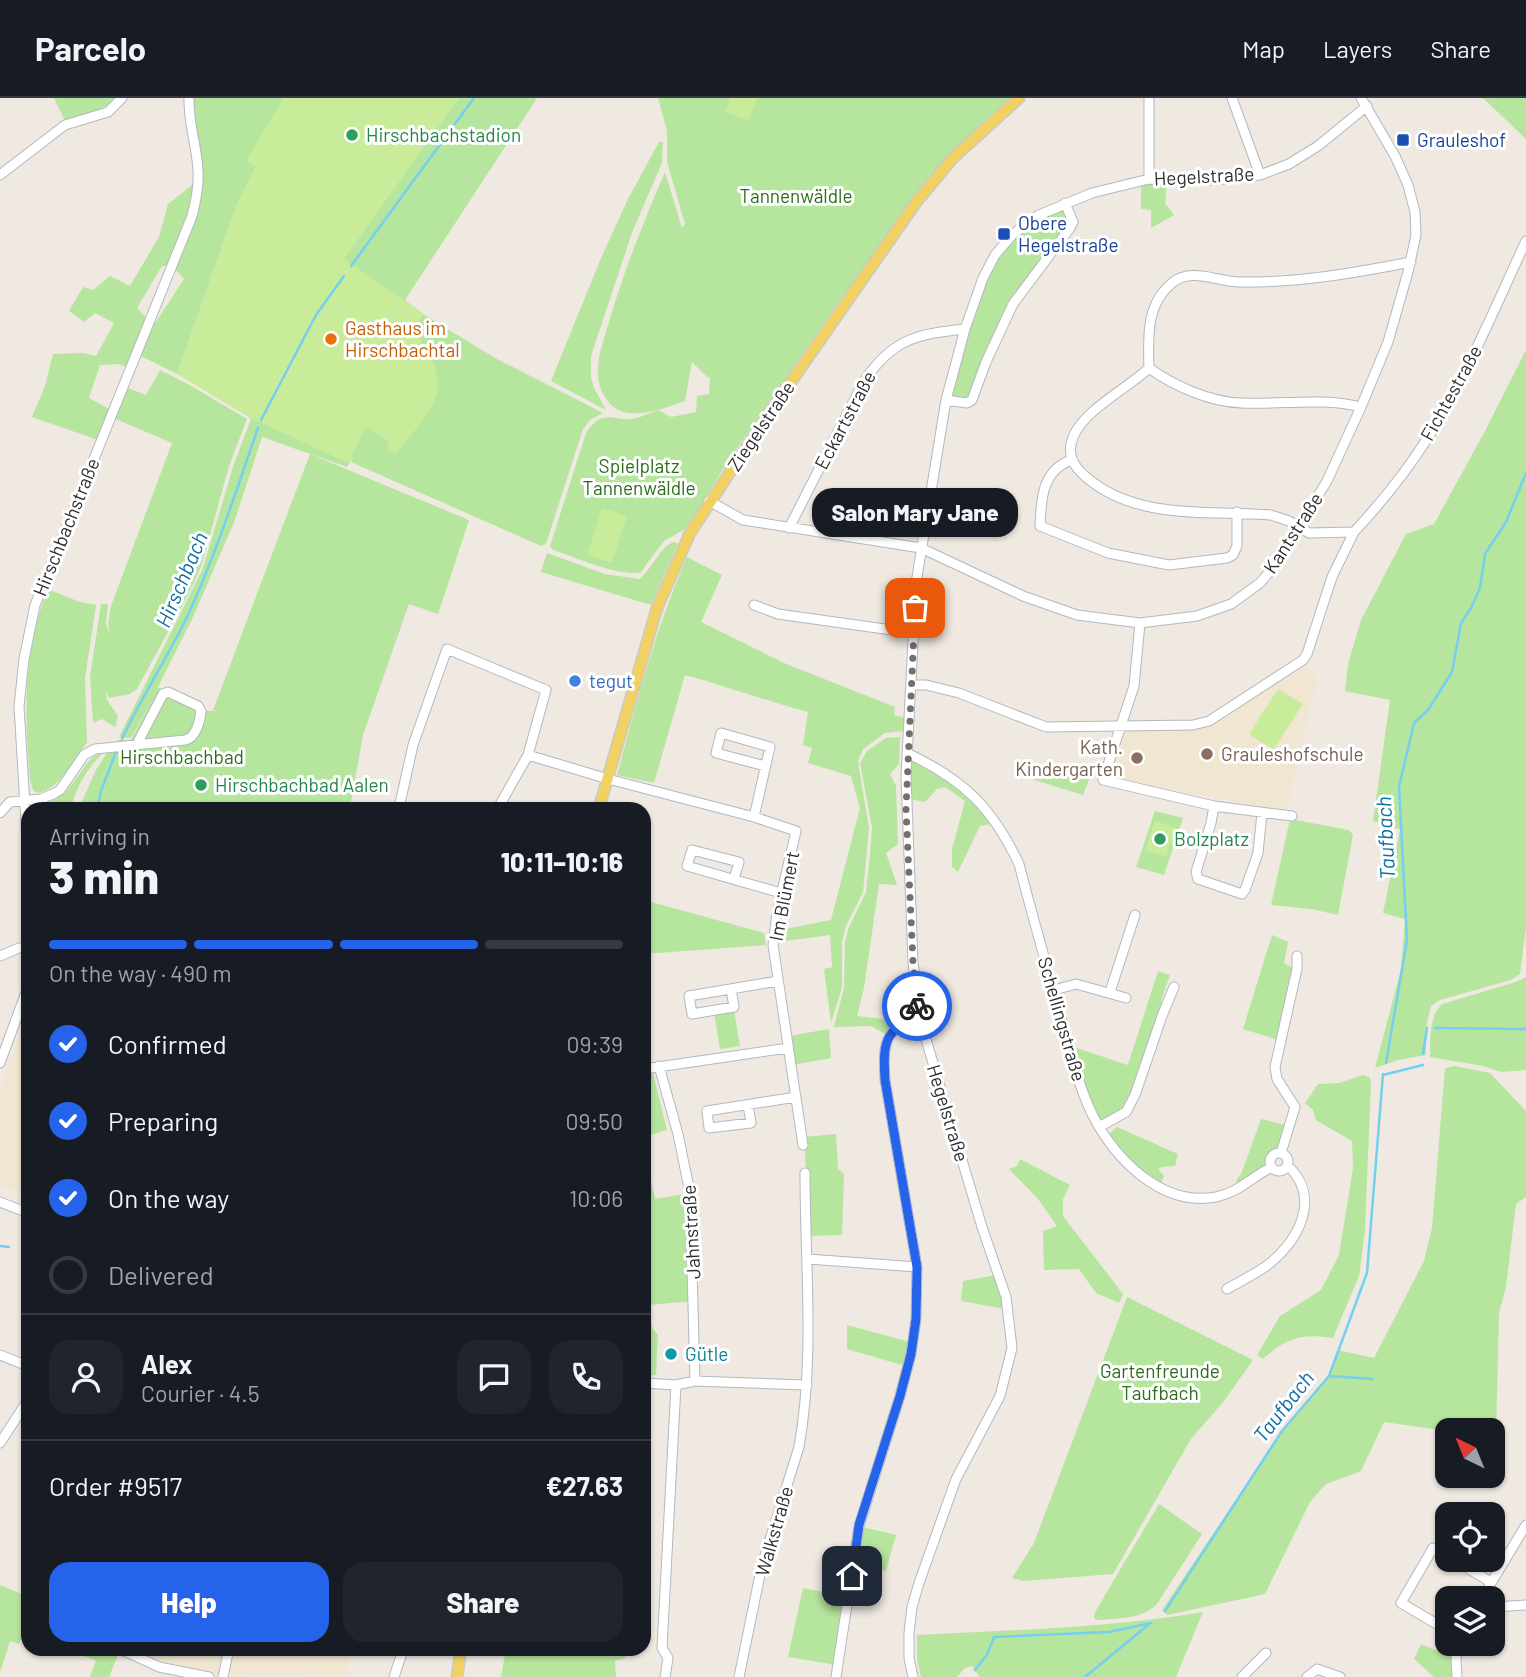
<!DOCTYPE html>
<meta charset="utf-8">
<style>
:root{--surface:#171b24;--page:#20242c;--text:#f1f3f6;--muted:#9ea1a6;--line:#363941;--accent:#2563eb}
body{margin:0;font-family:Barlow,sans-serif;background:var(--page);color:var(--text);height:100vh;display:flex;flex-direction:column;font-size:26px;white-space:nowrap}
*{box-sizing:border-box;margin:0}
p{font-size:23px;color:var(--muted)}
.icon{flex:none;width:38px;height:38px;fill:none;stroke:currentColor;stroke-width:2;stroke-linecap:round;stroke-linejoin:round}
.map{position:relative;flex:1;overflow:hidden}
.panel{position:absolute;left:21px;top:704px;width:630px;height:854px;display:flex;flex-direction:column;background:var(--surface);border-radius:21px;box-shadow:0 2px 5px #0004}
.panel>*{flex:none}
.needle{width:46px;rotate:317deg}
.buttons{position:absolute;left:1435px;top:1320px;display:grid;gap:14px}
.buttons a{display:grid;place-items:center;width:70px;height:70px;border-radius:14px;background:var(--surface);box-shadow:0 2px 5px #0004;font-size:35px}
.pin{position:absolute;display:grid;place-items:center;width:60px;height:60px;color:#fff;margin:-30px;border-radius:14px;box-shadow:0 4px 10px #0006}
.courier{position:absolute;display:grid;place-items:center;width:70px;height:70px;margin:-35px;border:5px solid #2563eb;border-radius:50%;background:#fff;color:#222;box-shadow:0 2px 9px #0007}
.bubble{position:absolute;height:49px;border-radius:21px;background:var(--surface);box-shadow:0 2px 5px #0004;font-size:23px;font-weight:800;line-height:49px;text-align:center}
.summary em{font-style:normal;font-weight:800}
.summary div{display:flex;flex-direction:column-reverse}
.summary{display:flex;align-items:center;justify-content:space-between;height:119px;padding:0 28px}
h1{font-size:46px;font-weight:800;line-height:52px}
.bar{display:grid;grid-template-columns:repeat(4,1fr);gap:10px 7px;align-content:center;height:84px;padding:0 28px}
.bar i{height:9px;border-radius:5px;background:var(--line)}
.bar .current{background:var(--accent)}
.bar p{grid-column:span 4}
.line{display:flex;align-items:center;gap:18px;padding:0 28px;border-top:2px solid var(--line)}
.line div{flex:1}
.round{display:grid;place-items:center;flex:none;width:74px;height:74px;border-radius:21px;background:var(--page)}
ol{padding:0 28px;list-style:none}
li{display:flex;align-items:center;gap:21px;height:77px}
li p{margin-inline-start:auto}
li .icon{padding:7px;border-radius:50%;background:var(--accent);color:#fff;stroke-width:4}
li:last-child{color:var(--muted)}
li i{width:38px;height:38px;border:4px solid var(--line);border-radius:50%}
.button{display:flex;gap:14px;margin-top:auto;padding:14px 28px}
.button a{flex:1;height:80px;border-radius:21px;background:var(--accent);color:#fff;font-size:28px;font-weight:800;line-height:80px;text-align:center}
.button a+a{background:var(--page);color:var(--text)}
header{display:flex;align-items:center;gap:42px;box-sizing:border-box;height:98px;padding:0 35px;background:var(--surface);border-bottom:2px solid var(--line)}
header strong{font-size:33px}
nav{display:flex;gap:38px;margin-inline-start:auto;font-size:24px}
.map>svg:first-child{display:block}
.education{fill:#f0e6d1}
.green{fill:#b6e59e;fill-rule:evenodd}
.pitch{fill:#c9ec9a}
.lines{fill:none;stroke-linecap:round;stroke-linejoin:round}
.stream{stroke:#75cff0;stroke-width:2.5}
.minor-casing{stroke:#b4b7c1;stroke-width:11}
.major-casing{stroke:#c9c9c9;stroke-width:13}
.minor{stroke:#fff;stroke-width:9}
.major{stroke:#f2d163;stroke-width:10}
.done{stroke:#726f6d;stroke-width:7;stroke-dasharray:0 12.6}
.route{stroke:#2563eb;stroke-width:9}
.leisure-dot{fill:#2e9e5b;stroke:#fff;stroke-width:2.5}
.transit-dot{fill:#1a4fb4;stroke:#fff;stroke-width:2.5}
.food-dot{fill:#e8710a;stroke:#fff;stroke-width:2.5}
.shop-dot{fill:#3f7fe0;stroke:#fff;stroke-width:2.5}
.education-dot{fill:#8d6e63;stroke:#fff;stroke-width:2.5}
.culture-dot{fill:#0f9aa8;stroke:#fff;stroke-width:2.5}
.labels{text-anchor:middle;stroke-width:6;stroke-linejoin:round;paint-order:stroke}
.leisure-label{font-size:19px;fill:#27864d;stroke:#fff;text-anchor:start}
.transit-label{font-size:19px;fill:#164399;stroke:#fff;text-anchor:start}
.street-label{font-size:19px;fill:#2e2e2e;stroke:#fff}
.park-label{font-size:19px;fill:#2c6e1b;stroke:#fff}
.food-label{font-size:19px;fill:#c56008;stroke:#fff;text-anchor:start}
.shop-label{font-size:19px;fill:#366cbe;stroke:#fff;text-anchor:start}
.education-label{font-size:19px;fill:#785e54;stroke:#fff;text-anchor:end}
.culture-label{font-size:19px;fill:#0d838f;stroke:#fff;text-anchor:start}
.water-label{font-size:21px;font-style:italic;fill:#0d6fa3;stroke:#fff}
</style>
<header>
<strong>Parcelo</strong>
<nav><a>Map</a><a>Layers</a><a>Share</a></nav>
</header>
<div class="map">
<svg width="1526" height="1579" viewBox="0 0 1526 1579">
<rect width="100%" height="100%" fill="#efe9e1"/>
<path class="education" d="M1304,564L1317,582L1286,713L1106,679L1122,632L1194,630Z
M22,931L28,934V1098L0,1086V991Z
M125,1551H352L346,1579L218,1577L141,1558Z"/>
<path class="green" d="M54,0H118C102,15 83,14 65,23Z
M192,0H537L405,202L423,216L495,260L603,315L590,322L583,331L546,446L541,448L351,364L353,358L347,369L262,339L235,422L194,517L158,589L208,613H219L213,612L310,356L469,422L438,516L409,506L363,637L350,710H79L96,672L110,650L115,651L118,642H131L150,606L131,640L119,639L203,470L233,369L251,321L249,319L271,271L256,69L237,106L177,276L137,256L130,270L117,266L100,267L89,300L113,313L123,288L146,297L160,272L188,286L247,321L229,368L201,469L188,497L137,591L130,596L109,600L106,592L107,602L118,618L115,629L102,621L93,625L90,579L101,506H108L106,526L110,538L108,526L111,508L172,345L111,319L101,343L32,319L45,288L53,256L84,255L96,258L114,225L95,215L84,224L69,213L83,189L93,192L110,178L130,188L159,139L168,106L192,87L199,71L192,19ZM162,168H172L184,181L156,224L150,223L137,210ZM413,233L421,243L285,308Z
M658,0H1012L922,92L840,202L728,363L687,430L664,443L640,475C610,476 581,461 553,452L550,448L586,335C602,311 609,322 631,321C640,320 650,315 658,312L671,319L696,314L697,298L709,296L710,280L705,277L692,264L685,303C668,309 646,317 628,315C610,313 598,293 598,276C597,259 604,241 609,224C624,172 644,123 665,74L682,130L685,126L667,64V33Z
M1483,0H1526V41Z
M659,44H663L662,65L633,132L591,258V279L594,290L606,312L551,283L601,160L628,101Z
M1167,83L1165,105L1174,117L1151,130V112L1141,111V85Z
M1065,105L1073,124L1013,206L972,302H946L983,180L1013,136Z
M1526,252V830L1520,876L1511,882L1440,902L1431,908L1425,934L1426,957L1398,962L1375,970L1401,871L1405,821L1383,815L1400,731L1373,723L1390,602L1345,593L1348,566L1361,522L1406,436L1434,426L1485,333Z
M672,444L678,445L651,507L541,474L547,455L605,476L640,481C652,470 658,453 672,444Z
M687,459L722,477L701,524L784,565L895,609L894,617L906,620L905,633L885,635L863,651L858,663L869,730L863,794L846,828L842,844V889L831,925L824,871L832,869L830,837L778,844L780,832L831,822L860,710L851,678L808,665L812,650L803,647L808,614C766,603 726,588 685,577L654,685L617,677C637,603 656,529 687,459Z
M47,491L80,504L96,507L85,580L87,645C71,663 63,690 37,695L33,692L30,681C24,611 23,559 47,491Z
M900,639L899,666L890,676L896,688L898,746L886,755L897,787L879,786L864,890L857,918L882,921L892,930L887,937L871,928L834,929L844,890L845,844L849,829L866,794L870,758L872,730L860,665L867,653L886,640Z
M103,653C100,660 96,661 92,667C83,678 74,697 71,710H60V706L51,710H39C46,704 56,702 63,696C79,682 83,662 103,653Z
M911,663C944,678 969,697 991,726L980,728L958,774L952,769V751L965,703L945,689L937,691L925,704L910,701Z
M1016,671L1090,679L1083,697L1015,676Z
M1155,713L1183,720L1164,777L1136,769Z
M1290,721L1349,732L1353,737L1338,817L1311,811L1271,807Z
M644,802L764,835L766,847L644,856Z
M1272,837L1288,844L1284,865L1294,871L1278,942L1243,931Z
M1158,873L1170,877L1161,903L1167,906L1126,1014L1099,1029L1068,947L1128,967Z
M1526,879V972L1501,974L1483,968L1430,959C1431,942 1428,919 1442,906L1516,884Z
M734,911L740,948L720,951L714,915Z
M829,931L831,960L793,967L789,938Z
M1455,968L1490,975L1526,1013V1099L1516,1106L1506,1189L1499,1215L1496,1337L1493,1336V1332L1447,1333L1384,1324L1361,1373L1326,1386L1310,1404L1265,1496L1167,1517L1162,1512L1282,1333L1329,1278L1338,1252L1374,1260L1424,1163L1432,1130L1445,970Z
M653,975L667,1032L644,1039V978Z
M1363,977L1369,979L1371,983L1365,1133L1359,1178L1333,1240C1301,1235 1286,1240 1263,1261L1257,1257L1280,1218L1321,1192L1339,1157L1353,1070L1352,1043L1316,1022L1313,1012L1305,1005L1318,986L1339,985Z
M1261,1021L1288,1028L1279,1053L1273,1054L1268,1061L1269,1068L1240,1088L1236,1083L1242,1074Z
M1117,1029L1178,1056L1175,1068L1162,1069L1158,1071L1164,1078L1160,1088L1135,1069L1108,1037Z
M836,1036L838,1071L844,1076L842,1137L810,1138L804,1039Z
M1020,1061L1070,1087L1063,1101V1118L1123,1196L1119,1205L1096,1195L1079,1171L1044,1172L1043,1133L1057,1128L1038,1101L1009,1071L1017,1068Z
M648,1069L655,1101L690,1095L694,1203L649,1207L652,1230L658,1237L656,1277L644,1278V1071Z
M996,1177L1005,1211L961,1203L963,1183Z
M1127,1199L1253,1262L1224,1303L1191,1341L1113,1476L1023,1483L1012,1480L1034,1445Z
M847,1227L910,1244L905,1268L847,1251Z
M1159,1406L1202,1436L1157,1506C1141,1522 1118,1520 1097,1522L1094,1520L1095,1514Z
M862,1429L896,1437L886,1473L857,1466Z
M0,1487L28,1499V1525L19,1546L10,1543L0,1574Z
M803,1490L846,1498L836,1567L788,1559Z
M1203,1514L1176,1579H980L972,1568L965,1570L957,1579H921L917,1561V1537C1012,1532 1109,1530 1203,1514Z
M1421,1546L1456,1561L1457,1579H1434L1414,1561Z
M116,1550L120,1552L109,1579H90L96,1563L67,1551Z
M506,1551V1550L626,1551L625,1560L615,1563L616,1579H501Z"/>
<path class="pitch" d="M284,0H459L344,161L424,216L413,233C459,291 435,306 396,356L389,351L387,342L366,329L348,365L247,318L177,276L237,106L256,69L246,63Z
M730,0H757L749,23L725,14Z
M602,410L627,418L612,465L587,457Z
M1278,591L1303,606L1273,652L1249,636Z
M1155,723L1176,729L1166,759L1145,753Z"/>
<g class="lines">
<path class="stream" d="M351,168L474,0
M261,322L316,217L344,178
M122,641C142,598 168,559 188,517C216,456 236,393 258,330
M97,710L101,693L116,654
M1435,930L1526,931
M1423,956L1427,930
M1386,965L1407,842L1399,689L1414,625L1428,612L1452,574L1461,525L1471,510L1480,490L1485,456L1506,424L1526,375
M1383,977L1423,967
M0,1148L9,1149
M27,1151L28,1149
M1330,1278L1372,1281
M1165,1513L1282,1333L1329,1278L1367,1175L1383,976
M975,1572L987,1557L994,1539L1109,1534L1151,1525
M1085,1579L1148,1527"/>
<g class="minor-casing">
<path id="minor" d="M1149,0V81
M1232,0L1260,77
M0,77L65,27L108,14L122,0
M1149,270C1128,290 1086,311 1074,337C1066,355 1072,367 1086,379C1137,423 1209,412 1271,417L1289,423L1309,435L1354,434C1381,405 1406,374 1427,341C1467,278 1495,209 1526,143
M1149,270C1148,240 1146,206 1172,185C1191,169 1218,184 1240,184C1298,185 1354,175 1411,164
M1149,270C1174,288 1210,304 1241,305C1282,307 1322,299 1361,309
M946,302L967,305L972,302L986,264L1013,206L1070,130L1073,124L1065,105
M1071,362C1042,373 1041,401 1040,428L1108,455L1169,467L1227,460L1233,457L1237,448V414
M709,403L743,422L921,450L1023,498L1077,517L1140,525L1197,518L1231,506L1260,485L1277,465L1327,383L1361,309L1388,244L1408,174L1416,137L1415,114L1408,87L1395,58L1361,0
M789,430L864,283C893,241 916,236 965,231
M754,507L778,516L913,535
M1140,525L1134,588L1103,682L1214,708L1292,718
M912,587H926L959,595L1046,629L1193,627L1209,623L1303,562L1307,556L1332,479L1354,434
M907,655C964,682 992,709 1019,766C1030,809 1042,851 1054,894C1066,935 1074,978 1092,1016C1115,1061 1161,1109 1216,1099C1240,1094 1251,1079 1272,1069
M1214,708L1211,725L1196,774L1198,781L1242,796L1245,792L1258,755L1262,715
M399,710L413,647L447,551L546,592L528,657L608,681L754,719L796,733L777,815L773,847L803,1047
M498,710L528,657
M0,715L10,704L41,701L55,695L60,692L84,657L95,651L185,642C196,640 200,623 201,613L198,608L168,594L163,596L137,646
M754,719L770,649L721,635L716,655L765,668
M28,758L19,608L24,561L35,507L192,118C196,103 199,88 198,73C197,48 188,25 189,0
M734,781L739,764L692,752L687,768L781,795
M0,858L19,850L28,849
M731,891L734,909L692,916L689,898L778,883
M1054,892L1076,886L1126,900
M1110,894L1135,817
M0,965L28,889
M659,968L678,1036L690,1095L695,1283
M644,971L788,950
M748,1007L751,1025L709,1030L707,1013L796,999
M1099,1029L1126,1014L1135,997L1162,918L1174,889
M1281,1055L1295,1009L1277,981L1275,969L1297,871V858
M1270 1064a9 9 0 1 1 18 0a9 9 0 1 1-18 0Z
M0,1104L28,1115
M808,1161L917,1169
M1227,1191C1239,1184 1253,1177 1265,1169C1298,1145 1323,1100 1287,1067
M0,1257L28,1268
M644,1285L676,1287
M0,1345L28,1302
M1447,1458L1433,1450L1401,1505L1447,1532
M1452,1461L1491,1484
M1482,1500L1526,1427
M1493,1509L1526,1507
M118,1550L159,1569L209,1579
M223,1579L229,1550
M394,1579L401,1558
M665,1579L668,1560L662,1550L676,1287L695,1283L807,1287
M739,1579L762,1467L799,1349C815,1258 805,1167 805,1075
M836,1579L859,1428L900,1298L911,1256L916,1221L917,1169L885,982C883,948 883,930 919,918
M913,1579L909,1560V1535L912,1509L919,1485L956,1381L1000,1298L1012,1250L1006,1199L982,1129L919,918L913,864L906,678L916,485L946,302L965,231L983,180L995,157L1013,136L1039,117L1092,95L1149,81L1215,82L1260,77L1289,66L1318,48L1367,8
M1242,1579L1266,1555
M1307,1579L1317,1571L1340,1579
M1457,1579L1456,1561L1459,1545"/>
</g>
<g class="major-casing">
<path id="major" d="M599,710L657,510L690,435L763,324L917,103L953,60L1019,0
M457,1579L461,1550"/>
</g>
<use href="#minor" class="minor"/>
<use href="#major" class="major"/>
</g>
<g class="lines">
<path class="done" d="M915,510L906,711L913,864L917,908"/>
<path class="route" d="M852,1478L859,1427L900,1298L911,1256L916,1221L917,1169L885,982C883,948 883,930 919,919L917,908"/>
</g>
<g class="leisure-dot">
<circle cx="352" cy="37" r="7"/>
<circle cx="201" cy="687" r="7"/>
<circle cx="1160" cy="741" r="7"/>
</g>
<g class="transit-dot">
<rect x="1396" y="35" width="14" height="14" rx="3.5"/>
<rect x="997" y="129" width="14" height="14" rx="3.5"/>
</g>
<circle class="food-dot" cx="331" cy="241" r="7"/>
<circle class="shop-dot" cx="575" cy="583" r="7"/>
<g class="education-dot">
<circle cx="1207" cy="656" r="7"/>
<circle cx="1137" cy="660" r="7"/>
</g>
<circle class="culture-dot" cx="671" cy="1256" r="7"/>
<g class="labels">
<g class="leisure-label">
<text x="366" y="44">Hirschbachstadion</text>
<text x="215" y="694">Hirschbachbad Aalen</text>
<text x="1174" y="748">Bolzplatz</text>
</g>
<g class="transit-label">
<text x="1417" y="49">Grauleshof</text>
<text x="1018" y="132">Obere<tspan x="1018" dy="22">Hegelstraße</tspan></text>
</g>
<g class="street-label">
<text transform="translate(1204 78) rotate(-3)" y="7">Hegelstraße</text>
<text transform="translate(1451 295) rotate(-61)" y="7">Fichtestraße</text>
<text transform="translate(845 322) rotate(-62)" y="7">Eckartstraße</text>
<text transform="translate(761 328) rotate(-56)" y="7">Ziegelstraße</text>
<text transform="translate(66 429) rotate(-68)" y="7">Hirschbachstraße</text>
<text transform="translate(1293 435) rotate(-57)" y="7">Kantstraße</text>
<text transform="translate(784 798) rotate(-79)" y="7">Im Blümert</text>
<text transform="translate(1062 921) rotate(74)" y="7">Schellingstraße</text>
<text transform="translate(948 1015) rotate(73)" y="7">Hegelstraße</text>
<text transform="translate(691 1134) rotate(-93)" y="7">Jahnstraße</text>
<text transform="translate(774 1433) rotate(-74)" y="7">Walkstraße</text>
</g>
<g class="park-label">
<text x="796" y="105">Tannenwäldle</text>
<text x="639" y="375">Spielplatz<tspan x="639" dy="22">Tannenwäldle</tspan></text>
<text x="182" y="666">Hirschbachbad</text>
<text x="1160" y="1280">Gartenfreunde<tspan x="1160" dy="22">Taufbach</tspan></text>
</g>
<g class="food-label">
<text x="345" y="237">Gasthaus im<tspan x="345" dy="22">Hirschbachtal</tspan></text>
</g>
<g class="shop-label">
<text x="589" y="590">tegut</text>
</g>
<g class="education-label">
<text x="1123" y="656">Kath.<tspan x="1123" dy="22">Kindergarten</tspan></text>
<text x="1221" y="663" text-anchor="start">Grauleshofschule</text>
</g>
<g class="culture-label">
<text x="685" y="1263">Gütle</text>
</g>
<g class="water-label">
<text transform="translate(182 482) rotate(-67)" y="7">Hirschbach</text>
<text transform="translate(1386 740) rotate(-93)" y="7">Taufbach</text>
<text transform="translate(1284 1309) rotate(-52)" y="7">Taufbach</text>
</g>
</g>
</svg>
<div class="buttons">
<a><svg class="needle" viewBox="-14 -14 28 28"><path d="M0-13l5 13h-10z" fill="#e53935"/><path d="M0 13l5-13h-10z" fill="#9ea1a6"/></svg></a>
<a><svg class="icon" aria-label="locate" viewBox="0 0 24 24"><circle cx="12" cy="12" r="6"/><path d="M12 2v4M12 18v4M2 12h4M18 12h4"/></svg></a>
<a><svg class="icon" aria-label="layers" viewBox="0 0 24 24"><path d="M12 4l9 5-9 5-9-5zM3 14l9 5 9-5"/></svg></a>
</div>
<div class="pin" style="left:915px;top:510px;background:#ea580c"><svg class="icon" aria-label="bag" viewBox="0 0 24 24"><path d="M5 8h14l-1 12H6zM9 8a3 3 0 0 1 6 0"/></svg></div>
<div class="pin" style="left:852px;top:1478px;background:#1f2937"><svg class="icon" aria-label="home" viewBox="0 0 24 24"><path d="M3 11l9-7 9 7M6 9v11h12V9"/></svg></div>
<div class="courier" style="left:917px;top:908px"><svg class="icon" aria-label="bike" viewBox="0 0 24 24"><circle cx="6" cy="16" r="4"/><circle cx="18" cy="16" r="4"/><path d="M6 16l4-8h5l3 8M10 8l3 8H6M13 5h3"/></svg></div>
<div class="bubble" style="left:812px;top:390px;width:206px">Salon Mary Jane</div>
<section class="panel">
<div class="summary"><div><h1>3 min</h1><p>Arriving in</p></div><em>10:11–10:16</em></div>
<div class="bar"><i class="current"></i><i class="current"></i><i class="current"></i><i></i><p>On the way · 490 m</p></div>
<ol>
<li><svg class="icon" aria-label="check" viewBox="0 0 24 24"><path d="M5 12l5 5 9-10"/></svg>Confirmed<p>09:39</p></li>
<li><svg class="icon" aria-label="check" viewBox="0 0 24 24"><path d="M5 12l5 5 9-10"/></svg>Preparing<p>09:50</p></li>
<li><svg class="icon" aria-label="check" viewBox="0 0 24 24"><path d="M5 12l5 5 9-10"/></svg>On the way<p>10:06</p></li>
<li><i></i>Delivered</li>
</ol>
<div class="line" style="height:126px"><a class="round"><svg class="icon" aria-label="person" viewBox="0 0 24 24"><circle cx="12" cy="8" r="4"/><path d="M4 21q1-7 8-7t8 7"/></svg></a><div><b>Alex</b><p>Courier · 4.5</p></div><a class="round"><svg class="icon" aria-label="chat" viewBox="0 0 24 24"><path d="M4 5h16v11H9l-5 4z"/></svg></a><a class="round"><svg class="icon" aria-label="phone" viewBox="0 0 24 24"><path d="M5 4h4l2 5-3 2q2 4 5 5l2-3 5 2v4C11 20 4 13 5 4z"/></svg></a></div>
<div class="line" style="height:91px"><div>Order #9517</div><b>€27.63</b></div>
<div class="button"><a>Help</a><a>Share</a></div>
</section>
</div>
